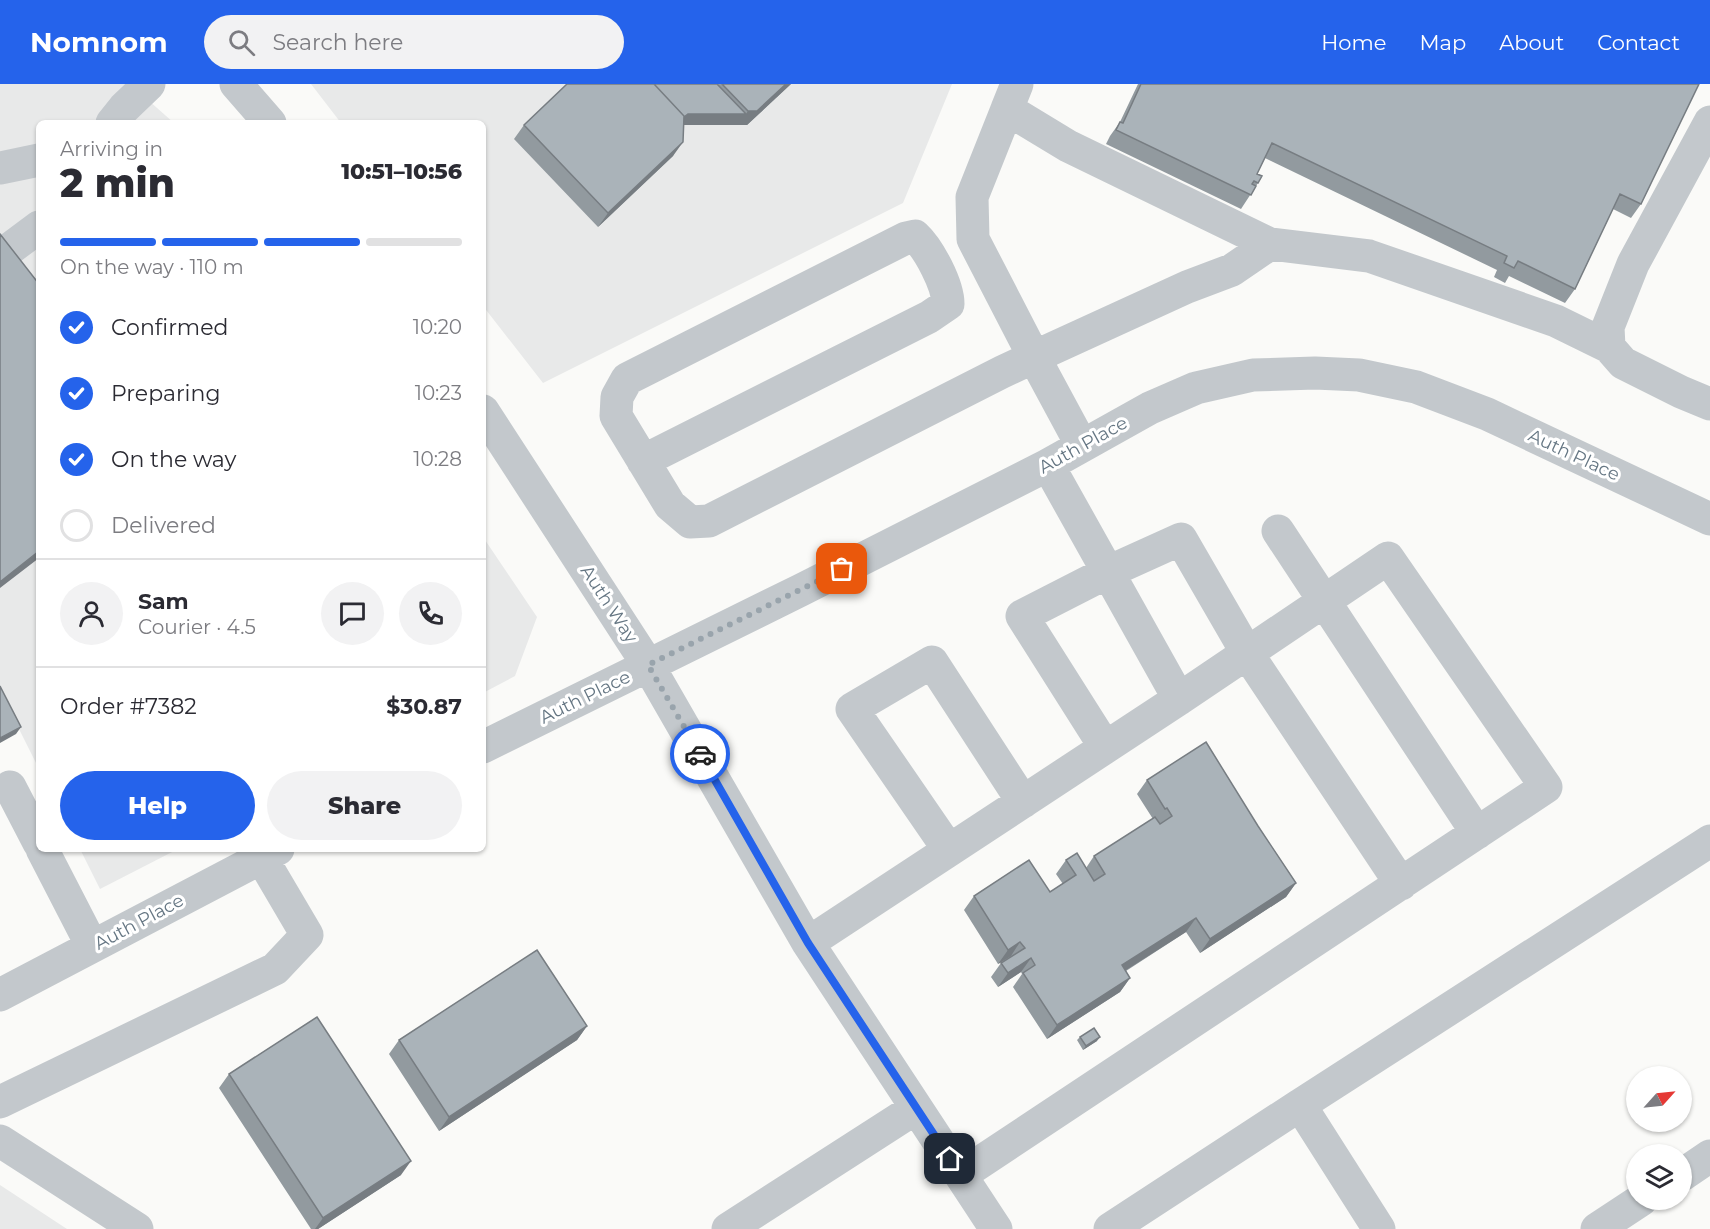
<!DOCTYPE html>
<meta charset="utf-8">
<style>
:root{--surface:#fff;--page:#f2f2f3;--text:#2b2b33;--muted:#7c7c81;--line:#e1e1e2;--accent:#2563eb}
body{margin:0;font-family:Montserrat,sans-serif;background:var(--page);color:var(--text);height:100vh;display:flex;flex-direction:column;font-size:22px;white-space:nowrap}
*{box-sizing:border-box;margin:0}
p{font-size:20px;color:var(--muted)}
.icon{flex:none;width:33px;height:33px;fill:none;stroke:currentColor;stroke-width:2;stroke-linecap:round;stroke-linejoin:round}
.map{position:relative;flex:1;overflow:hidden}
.panel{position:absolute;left:36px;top:36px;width:450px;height:732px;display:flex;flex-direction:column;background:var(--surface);border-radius:9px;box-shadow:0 2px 4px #0004}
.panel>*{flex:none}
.needle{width:39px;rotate:63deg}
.tools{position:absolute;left:1626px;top:982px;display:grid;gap:12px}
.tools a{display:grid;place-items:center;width:66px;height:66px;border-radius:50%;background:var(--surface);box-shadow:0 2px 4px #0004;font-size:30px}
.pin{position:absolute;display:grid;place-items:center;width:51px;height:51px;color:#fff;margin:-26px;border-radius:12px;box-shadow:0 3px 9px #0006}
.courier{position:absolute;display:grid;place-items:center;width:60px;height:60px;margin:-30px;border:4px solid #2563eb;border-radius:50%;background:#fff;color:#222;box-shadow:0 2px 8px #0007}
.head em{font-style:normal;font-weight:800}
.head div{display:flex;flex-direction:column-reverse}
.head{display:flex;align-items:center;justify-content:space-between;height:102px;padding:0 24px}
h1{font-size:39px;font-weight:800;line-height:45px}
.bar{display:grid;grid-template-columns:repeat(4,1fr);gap:9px 6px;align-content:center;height:72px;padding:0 24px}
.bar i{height:8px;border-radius:4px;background:var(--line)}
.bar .selected{background:var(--accent)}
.bar p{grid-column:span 4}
.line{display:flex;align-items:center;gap:15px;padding:0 24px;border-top:2px solid var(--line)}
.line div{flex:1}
.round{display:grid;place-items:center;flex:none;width:63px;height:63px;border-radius:32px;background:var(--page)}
ol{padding:0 24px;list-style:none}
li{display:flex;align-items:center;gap:18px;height:66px}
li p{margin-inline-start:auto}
li .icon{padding:6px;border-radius:50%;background:var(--accent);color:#fff;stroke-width:4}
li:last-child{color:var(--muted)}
li i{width:33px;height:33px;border:3px solid var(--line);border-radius:50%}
.action{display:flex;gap:12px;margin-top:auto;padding:12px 24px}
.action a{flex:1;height:69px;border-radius:36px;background:var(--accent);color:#fff;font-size:24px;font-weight:800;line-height:69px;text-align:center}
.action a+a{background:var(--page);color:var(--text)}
header{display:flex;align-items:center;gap:36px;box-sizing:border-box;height:84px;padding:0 30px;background:var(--accent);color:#fff}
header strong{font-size:28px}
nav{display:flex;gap:33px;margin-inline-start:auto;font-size:21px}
.search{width:420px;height:54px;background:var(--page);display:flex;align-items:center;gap:15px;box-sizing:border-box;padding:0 21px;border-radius:33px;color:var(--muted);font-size:22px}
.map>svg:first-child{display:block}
.built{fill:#e8e9e9}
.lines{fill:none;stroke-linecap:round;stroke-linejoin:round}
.minor{stroke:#c3c8cc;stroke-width:33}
.wall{fill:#929a9f}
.shaded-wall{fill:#777d82}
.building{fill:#aab3b9;stroke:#777d82;stroke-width:1.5}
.done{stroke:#99a4ac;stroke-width:6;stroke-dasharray:0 10.8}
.route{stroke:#2563eb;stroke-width:8}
.labels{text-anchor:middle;stroke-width:6;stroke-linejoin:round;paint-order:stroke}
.street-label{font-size:18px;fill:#657683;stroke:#fff}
</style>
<header>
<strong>Nomnom</strong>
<div class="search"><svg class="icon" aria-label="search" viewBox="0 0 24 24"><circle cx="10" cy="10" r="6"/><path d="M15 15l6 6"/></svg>Search here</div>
<nav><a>Home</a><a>Map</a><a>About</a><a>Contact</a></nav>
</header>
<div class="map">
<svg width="1710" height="1145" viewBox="0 0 1710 1145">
<rect width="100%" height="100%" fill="#fafaf8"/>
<path class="built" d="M0,0H130L174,39H39V685L0,607Z
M311,0H952L903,119L543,299L483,222V39H341Z
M483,453L537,533L515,592L483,609Z
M80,765H178L100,805Z
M0,1101L67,1145H0Z"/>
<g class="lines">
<path class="minor" d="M236,0L270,39
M1017,0L1007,25L1068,62L1270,160L1369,172L1556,237L1609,263
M1007,25L972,113L973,155L1034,273L1187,203L1232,186L1270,160
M1710,38L1633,180L1608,243L1609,263L1623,279L1681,308L1710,320
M112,39L124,24L149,0
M0,84L39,76
M0,172L39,143
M483,327L648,581L808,859L996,1145
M643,377L929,233L948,220C948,201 929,165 915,152L906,154L627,295L617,313L616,332L670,421L690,438L709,437L1002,288L1034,273L1082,362
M1048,381L1179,615
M1278,447L1477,749
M483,663L801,506L1048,381L1150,324L1196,304L1253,291L1315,289L1359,291L1416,303L1487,330L1710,435
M1105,663L1022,532L1108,488L1181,455L1247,569L1401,800
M10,703L39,759
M42,765L92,862
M949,766L852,625L932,578L1023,718
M808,859L1179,615L1388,474L1546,703L961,1091
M0,911L278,765
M0,1018L275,885L307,851L261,773
M1300,1021L1710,757
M0,1057L137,1145
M1682,1091L1710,1072
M728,1145L916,1024
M1110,1145L1300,1021L1379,1145
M1597,1145L1641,1116"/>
</g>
<path class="wall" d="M567,0H791L747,41H684L673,72L598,143L514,55L524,41Z
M1138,0H1699L1641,120L1631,134L1613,125L1575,205L1565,219L1509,192L1505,199L1494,193L1497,186L1265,74L1257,90L1258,99L1241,125L1106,60L1110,52L1120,38Z
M1147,696L1258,742L1296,799L1286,813L1200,869L1186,848L1126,887L1130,894L1120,908L1047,955L1013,903L1022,890L1021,888L998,903L991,893L1001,879L1011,873L998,880L964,826L974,812L1050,808L1063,800L1056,790L1066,776L1086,784L1094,772L1153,735L1137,710Z
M587,942L577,956L439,1047L389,970L399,956Z
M1080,953L1097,957L1083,966L1077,956Z
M229,990L401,1091L318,1145H311L219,1004Z"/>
<path class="shaded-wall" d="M786,0H791L747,41H680L682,35L688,30H746L748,27Z
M683,58L673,72L598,143L608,129Z
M39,467V474L0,504V498Z
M21,643L16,650L0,659V654Z
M1296,799L1286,813L1200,869L1210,855Z
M1196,834L1186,848L1112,895L1122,881Z
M1020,858L1011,872L998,880L1008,866Z
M1031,874L1021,888L998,903L1008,889Z
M1130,894L1120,908L1047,955L1057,941Z
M587,942L577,956L439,1047L449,1033Z
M1100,953L1097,957L1083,966L1086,962Z
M411,1077L401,1091L318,1145H315L323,1134Z"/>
<path class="building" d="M567,0H654L684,32L683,58L608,129L524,41Z
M654,0H717L746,30H688L684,33V32Z
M722,0H786L757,27H748Z
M1141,0H1699L1641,120L1620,110L1575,205L1518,177L1514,184L1504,179L1507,172L1272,59L1257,90L1262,92L1258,99L1254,97L1252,100L1256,102L1251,111L1116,46L1120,38L1123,39Z
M0,150L39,200V467L0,498Z
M0,602L21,643L0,654Z
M1206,658L1258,742L1296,799L1210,855L1196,834L1122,881L1130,894L1057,941L1023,889L1035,881L1031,874L1008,889L1001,879L1025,864L1020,858L1008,866L974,812L1029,776L1050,808L1076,791L1066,776L1077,769L1094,797L1105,790L1094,772L1155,733L1160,740L1172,732L1167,724L1165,725L1147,696Z
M537,866L587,942L449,1033L399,956Z
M317,933L411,1077L323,1134L229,990Z
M1094,944L1100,953L1086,962L1080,953Z"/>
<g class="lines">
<path class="done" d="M700,670L648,581L842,485"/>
<path class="route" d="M700,670L808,859L950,1075"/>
</g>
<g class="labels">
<g class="street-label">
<text transform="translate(1083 361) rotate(-29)" y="6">Auth Place</text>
<text transform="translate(1574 371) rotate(25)" y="6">Auth Place</text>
<text transform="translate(609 520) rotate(57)" y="6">Auth Way</text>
<text transform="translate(585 613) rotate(-26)" y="6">Auth Place</text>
<text transform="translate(139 838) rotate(-28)" y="6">Auth Place</text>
</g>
</g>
</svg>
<div class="tools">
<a><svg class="needle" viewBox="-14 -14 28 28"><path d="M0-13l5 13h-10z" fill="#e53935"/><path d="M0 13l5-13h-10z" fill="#7c7c81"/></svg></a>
<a><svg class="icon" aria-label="layers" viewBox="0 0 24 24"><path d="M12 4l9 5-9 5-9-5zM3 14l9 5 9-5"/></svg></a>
</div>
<div class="pin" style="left:842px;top:485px;background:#ea580c"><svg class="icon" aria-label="bag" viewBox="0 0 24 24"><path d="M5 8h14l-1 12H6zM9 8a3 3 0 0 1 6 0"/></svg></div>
<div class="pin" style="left:950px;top:1075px;background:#1f2937"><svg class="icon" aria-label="home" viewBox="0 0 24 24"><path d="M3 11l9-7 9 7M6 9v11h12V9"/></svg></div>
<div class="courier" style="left:700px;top:670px"><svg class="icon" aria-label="car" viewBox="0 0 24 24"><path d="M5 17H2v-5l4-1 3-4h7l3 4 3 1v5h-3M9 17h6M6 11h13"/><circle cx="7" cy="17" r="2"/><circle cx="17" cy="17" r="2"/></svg></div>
<section class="panel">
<div class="head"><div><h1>2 min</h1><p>Arriving in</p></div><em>10:51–10:56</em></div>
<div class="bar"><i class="selected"></i><i class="selected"></i><i class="selected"></i><i></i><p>On the way · 110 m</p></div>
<ol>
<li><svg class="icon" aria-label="check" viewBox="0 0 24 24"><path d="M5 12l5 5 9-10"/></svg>Confirmed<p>10:20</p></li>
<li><svg class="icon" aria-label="check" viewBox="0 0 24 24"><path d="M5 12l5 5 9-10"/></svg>Preparing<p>10:23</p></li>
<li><svg class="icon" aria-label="check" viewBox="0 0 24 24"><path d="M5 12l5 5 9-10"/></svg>On the way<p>10:28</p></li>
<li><i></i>Delivered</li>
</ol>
<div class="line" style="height:108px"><a class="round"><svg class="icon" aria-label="person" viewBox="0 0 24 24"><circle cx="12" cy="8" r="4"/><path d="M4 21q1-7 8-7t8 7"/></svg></a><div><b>Sam</b><p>Courier · 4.5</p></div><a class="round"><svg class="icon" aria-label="chat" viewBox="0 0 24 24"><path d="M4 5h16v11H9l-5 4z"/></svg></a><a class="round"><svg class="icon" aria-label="phone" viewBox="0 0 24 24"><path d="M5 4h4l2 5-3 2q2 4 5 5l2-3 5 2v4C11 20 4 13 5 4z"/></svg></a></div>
<div class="line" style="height:78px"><div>Order #7382</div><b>$30.87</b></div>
<div class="action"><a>Help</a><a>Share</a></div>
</section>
</div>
